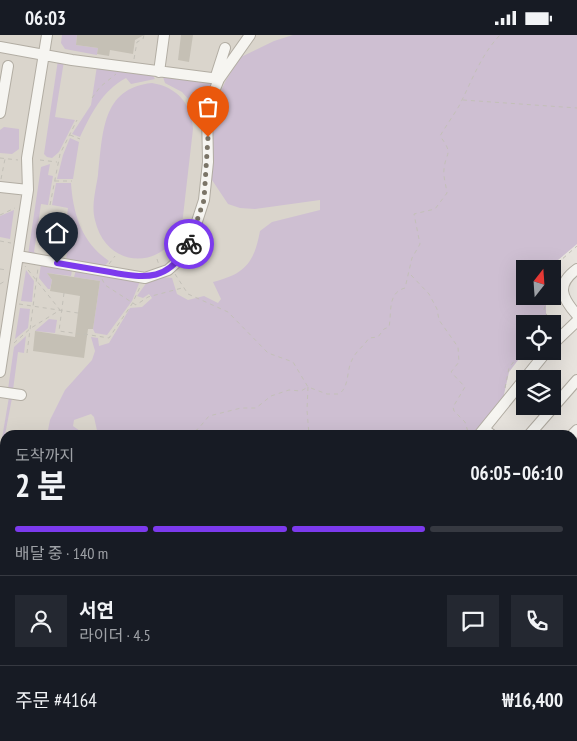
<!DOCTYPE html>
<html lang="ko">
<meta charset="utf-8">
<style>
:root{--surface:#171b24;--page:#242831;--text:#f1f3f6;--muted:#9ea1a6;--line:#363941;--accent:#7c3aed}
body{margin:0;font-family:"PT Sans Narrow","Noto Sans KR",sans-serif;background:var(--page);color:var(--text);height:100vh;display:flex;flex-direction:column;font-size:19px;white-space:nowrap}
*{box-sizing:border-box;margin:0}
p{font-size:16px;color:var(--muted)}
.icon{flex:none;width:28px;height:28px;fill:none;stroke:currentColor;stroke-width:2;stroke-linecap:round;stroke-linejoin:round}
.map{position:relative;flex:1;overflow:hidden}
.side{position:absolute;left:0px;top:395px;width:578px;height:311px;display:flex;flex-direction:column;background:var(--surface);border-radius:15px 15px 0 0;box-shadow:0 5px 20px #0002}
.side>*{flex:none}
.needle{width:32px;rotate:17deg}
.buttons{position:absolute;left:516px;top:225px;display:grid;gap:10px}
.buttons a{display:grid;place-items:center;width:45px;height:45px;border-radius:0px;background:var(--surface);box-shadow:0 5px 20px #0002;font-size:25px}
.pin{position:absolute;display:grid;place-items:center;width:42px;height:42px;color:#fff;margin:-51px -21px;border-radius:50% 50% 50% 0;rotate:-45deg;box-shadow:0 0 5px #0007}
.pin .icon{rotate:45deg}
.courier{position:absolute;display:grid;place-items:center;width:50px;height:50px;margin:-25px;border:4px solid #7c3aed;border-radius:50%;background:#fff;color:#222;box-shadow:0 1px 6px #0007}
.overview em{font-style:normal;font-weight:700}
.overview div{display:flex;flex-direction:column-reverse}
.overview{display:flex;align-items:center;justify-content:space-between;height:85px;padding:0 15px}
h1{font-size:32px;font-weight:700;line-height:38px}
.bar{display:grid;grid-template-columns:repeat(4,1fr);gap:8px 5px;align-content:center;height:60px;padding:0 15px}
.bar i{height:6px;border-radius:4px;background:var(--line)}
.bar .active{background:var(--accent)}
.bar p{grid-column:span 4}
.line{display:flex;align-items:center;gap:12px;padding:0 15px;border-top:1px solid var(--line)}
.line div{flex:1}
.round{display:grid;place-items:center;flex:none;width:52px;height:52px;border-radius:0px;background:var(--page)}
.status{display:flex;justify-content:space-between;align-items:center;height:35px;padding:0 25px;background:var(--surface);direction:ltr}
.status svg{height:14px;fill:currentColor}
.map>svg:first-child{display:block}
.built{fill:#dad5cc}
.green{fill:#cebfd2}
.building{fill:#c5c0b5}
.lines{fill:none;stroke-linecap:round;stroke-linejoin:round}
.minor-casing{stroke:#b2ada3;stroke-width:12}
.path{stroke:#c3c0b8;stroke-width:1;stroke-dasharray:4 4;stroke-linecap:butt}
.minor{stroke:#f6f5f1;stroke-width:10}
.done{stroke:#7a7467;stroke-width:5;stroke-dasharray:0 9}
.route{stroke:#7c3aed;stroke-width:6}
</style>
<div class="status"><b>06:03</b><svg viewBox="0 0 49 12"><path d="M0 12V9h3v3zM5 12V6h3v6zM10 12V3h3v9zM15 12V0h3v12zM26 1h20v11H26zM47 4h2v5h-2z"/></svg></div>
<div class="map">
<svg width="577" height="706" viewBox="0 0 577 706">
<rect width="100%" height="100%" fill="#e8e4de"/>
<path class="built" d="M0,0H346L319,200L133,400H5V623L0,632Z"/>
<path class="green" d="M62,0H77L76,10L98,13L97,20L65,14L61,8Z
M293,0H577V209L551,231L550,234H525V261H546V289H525V316L509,337L503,364L476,400H98L94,382L91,379L74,385L73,391L80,396V400H47L50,385L65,355L92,325L95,316L91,302L98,303L99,311L109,308L130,273L142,272L152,263L149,259L143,263L137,261L147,247L164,242L172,243L177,259L188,265L204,261L218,268L221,264L213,247C245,239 254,228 260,196L272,187L320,175V165L255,174L240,173L228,169L212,145V75L226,45L241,22L274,6Z
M58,25L64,26L55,82L75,85L59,117L52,123L47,122L44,119Z
M97,31L146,39L153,41L155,44L131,49L126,43C102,56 91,79 80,102L72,99L91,70Z
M163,42L216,48L204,75L201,74L196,65L191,67L182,57L165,48Z
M152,48C177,52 192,69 193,94L182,190C165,236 106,235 95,185C91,171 96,154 98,140C103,99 101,53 152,48Z
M4,92L19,94V114L12,119L0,118V95Z
M70,103L79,107L73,144H57L63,120Z
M50,129L48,140L53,141L48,170L41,169L34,217L39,220H28L41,132Z
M56,148H71C73,179 82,208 109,226L102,234L66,225L71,190L66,189L68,173L52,170Z
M14,175L10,204L0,202V181Z
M41,229L72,235L71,241L47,238L52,245L50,254H48L39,243Z
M26,235L34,246L32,267L21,266Z
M76,235L140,246L132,266L107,300L95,298L93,294L100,246L74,242Z
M20,273L30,274L28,293L15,304Z
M49,284L57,285L55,298L35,296Z
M26,301L24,318L18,317L13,355L8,354L14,312Z
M9,362L12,363L5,400V701H237L236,706H0V415Z"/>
<path class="building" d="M77,0H144L135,5L133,19L110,15L109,21L97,19L98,13L76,10Z
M181,0H193L189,27L178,25Z
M47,238L100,246L93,294H88L84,323L33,316L35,296L75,302L80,261L50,256L52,245Z"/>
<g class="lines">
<g class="minor-casing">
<path id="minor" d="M0,12L72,25L219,44
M159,37L164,0
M215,44L225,13
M0,78L8,31
M0,152L28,155
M18,221L145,243L168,235L178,226L189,211L204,165L208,127L207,74L219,44L250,0
M577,234C555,250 562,263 577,280
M552,310L577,286
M0,337L28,155L27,123L47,0
M0,357L21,360
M484,394L492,400
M479,400L547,316
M529,400L577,345
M572,400L577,395
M572,408L577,409
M528,701L543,706
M241,706L243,701
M282,706L284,701
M327,706L328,701
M369,706L370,701
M403,706L405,701"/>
</g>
<path class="path" d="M134,24L137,7L143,4L144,0
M92,63L100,52L116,39
M463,65L577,73
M70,100L80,104
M0,123L18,125
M40,125L57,127
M1,144L5,124
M55,146H72
M50,170L60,119L77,85
M0,180L15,173
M0,206L11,208
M157,224L159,230
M109,229L115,221
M0,234L7,235
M551,234L577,211
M175,239L188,259L228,277L268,318L293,327L308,352L327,359H339C350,351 346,336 352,325C355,317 364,311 369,303L378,302L384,294L389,292C392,277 387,258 405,253L412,223L420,209L414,179L435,174L447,158C446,150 443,141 444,134C446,116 454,120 440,101C446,91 453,81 459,71C472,46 480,21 500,0
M411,240L429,259L437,274L439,285L458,312L459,327L451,337L465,352L453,372L454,376L465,387L469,400
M102,244L105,250L136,270L148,262L182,253
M0,249L5,246
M64,258L59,296L80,299
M19,269L78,278
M544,289L548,282L544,275L547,261
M84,299L109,303L132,269L141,250
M14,308L31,293L60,275L25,231
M27,318L38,233
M308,352L307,375L309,400
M505,353L509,333L525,312
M188,400L198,394L209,381L241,373H256L271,361L289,355L301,356L308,352
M0,673L5,622
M180,706L182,701"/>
<use href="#minor" class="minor"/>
</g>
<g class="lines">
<path class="done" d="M189,209L204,165L208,102"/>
<path class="route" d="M57,228C75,231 92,234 110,237C147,244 169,246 189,209"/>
</g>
</svg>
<div class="buttons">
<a><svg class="needle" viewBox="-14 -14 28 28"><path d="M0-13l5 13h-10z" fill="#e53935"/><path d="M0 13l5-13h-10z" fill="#9ea1a6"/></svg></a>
<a><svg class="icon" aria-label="locate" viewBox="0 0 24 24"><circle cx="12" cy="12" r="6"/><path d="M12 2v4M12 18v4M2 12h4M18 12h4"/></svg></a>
<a><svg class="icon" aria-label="layers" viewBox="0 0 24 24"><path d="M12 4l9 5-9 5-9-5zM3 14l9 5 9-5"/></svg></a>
</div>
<div class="pin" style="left:208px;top:102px;background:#ea580c"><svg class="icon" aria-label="bag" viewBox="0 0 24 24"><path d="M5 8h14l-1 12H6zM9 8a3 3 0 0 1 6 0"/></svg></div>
<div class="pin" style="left:57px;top:228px;background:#1f2937"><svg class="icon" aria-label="home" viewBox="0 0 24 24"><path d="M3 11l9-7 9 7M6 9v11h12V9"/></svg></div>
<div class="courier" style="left:189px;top:209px"><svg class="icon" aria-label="bike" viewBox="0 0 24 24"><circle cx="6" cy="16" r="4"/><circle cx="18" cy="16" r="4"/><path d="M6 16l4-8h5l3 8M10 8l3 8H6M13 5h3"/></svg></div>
<section class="side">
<div class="overview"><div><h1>2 분</h1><p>도착까지</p></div><em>06:05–06:10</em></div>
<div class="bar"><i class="active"></i><i class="active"></i><i class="active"></i><i></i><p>배달 중 · 140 m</p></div>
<div class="line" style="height:90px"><a class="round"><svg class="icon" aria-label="person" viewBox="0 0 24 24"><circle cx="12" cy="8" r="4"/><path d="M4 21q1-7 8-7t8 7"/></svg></a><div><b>서연</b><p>라이더 · 4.5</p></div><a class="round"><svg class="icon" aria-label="chat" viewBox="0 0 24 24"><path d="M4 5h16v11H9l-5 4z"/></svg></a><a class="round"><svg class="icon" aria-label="phone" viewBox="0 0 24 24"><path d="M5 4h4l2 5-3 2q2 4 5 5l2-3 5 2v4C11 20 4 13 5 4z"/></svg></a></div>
<div class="line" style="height:65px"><div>주문 #4164</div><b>₩16,400</b></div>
</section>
</div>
